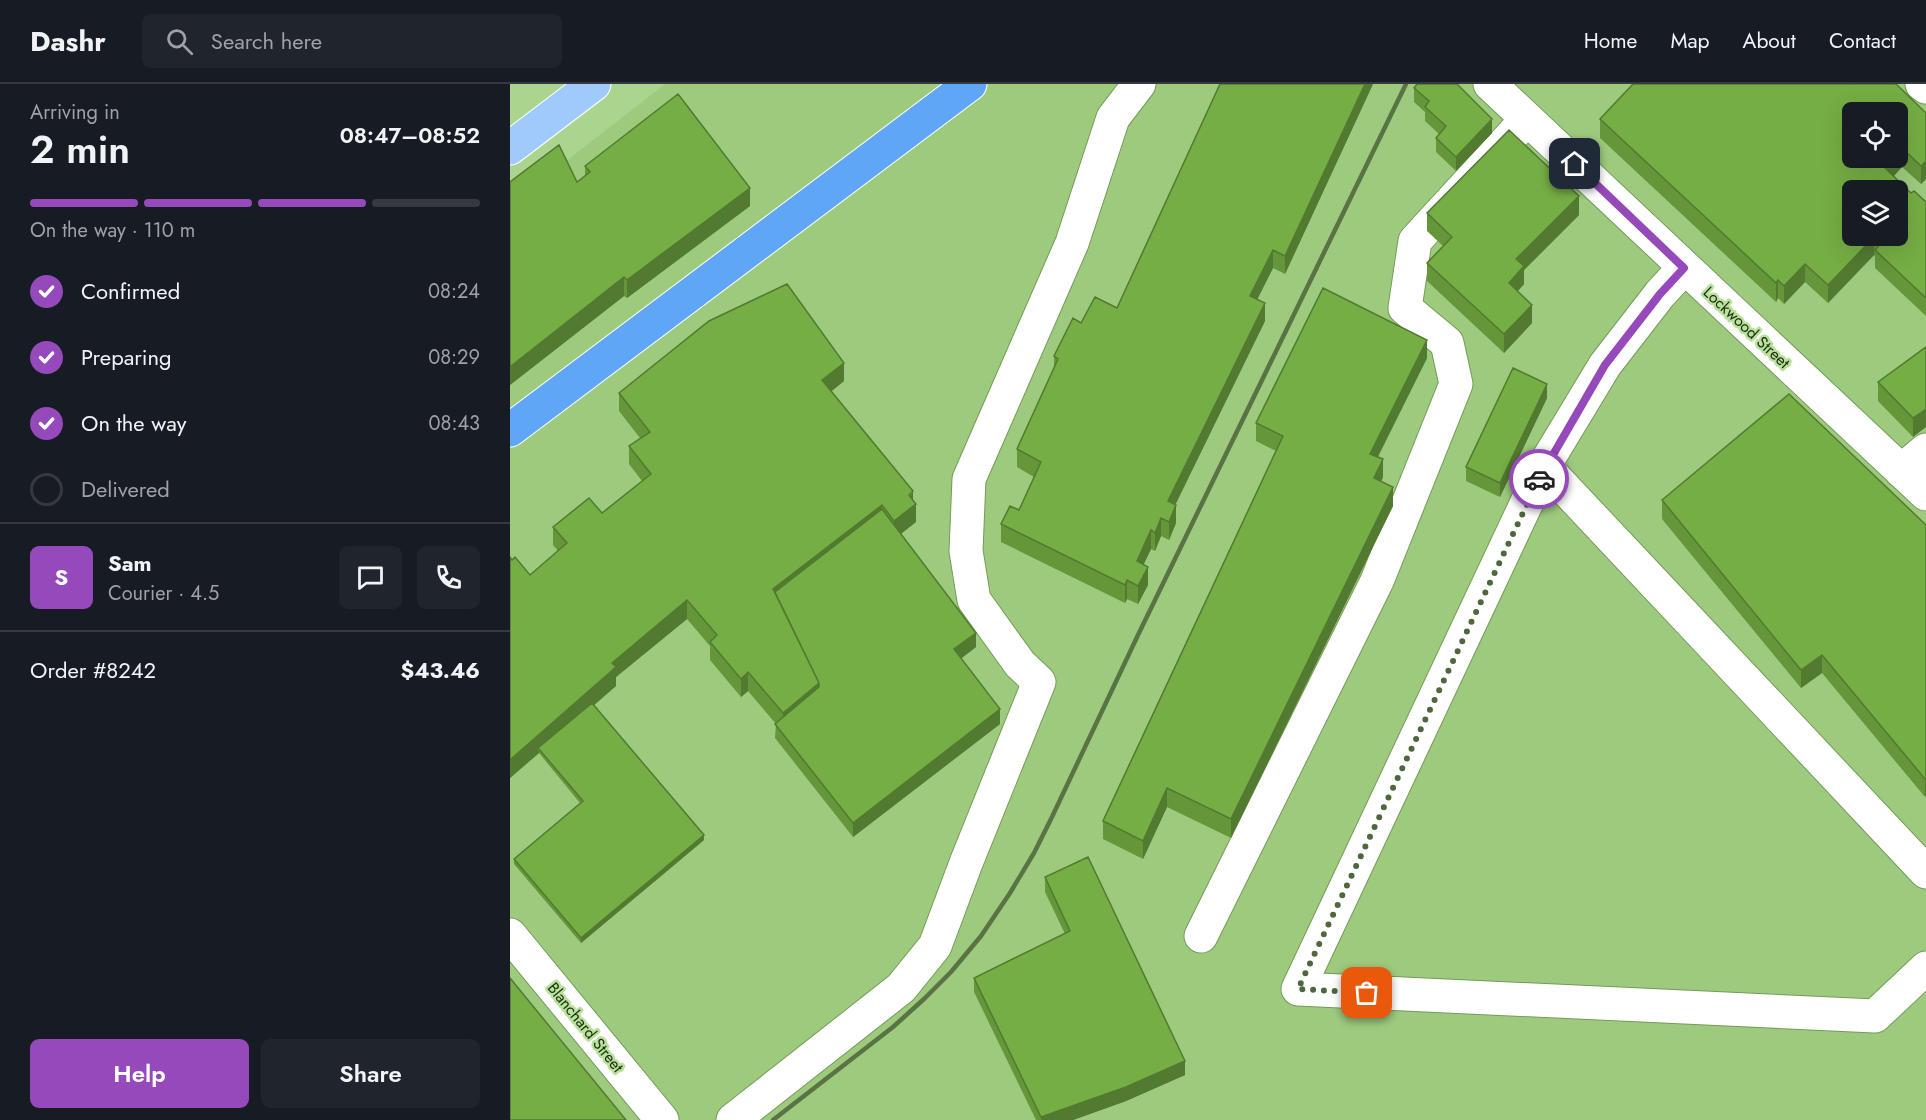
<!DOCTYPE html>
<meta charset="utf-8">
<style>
:root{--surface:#171b24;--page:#20242c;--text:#f1f3f6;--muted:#9ea1a6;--line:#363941;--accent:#9549ba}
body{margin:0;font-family:Jost,sans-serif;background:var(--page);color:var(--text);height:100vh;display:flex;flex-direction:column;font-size:22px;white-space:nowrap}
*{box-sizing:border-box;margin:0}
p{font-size:20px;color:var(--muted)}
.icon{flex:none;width:33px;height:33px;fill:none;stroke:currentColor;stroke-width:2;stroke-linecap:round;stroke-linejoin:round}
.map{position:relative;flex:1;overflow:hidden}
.panel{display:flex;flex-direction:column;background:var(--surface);width:510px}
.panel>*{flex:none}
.fabs{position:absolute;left:1332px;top:18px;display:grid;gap:12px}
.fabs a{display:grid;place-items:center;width:66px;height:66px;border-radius:9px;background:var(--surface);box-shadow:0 6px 24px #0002;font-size:30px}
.pin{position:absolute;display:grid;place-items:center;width:51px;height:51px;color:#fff;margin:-26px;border-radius:12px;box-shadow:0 3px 9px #0006}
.courier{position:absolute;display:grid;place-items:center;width:60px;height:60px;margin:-30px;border:4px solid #9549ba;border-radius:50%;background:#fff;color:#222;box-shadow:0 2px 8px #0007}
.summary em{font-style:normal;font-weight:600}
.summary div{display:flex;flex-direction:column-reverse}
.summary{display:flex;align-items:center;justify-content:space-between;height:102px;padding:0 30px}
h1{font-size:39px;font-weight:600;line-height:45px}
.bar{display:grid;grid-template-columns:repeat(4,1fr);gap:9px 6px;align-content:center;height:72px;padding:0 30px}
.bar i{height:8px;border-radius:4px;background:var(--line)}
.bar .on{background:var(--accent)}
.bar p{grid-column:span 4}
.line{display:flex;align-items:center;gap:15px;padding:0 30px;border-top:2px solid var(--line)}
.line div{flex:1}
.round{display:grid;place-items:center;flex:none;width:63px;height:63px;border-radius:9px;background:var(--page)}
ol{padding:0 30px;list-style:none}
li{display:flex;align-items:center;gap:18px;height:66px}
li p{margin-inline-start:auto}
li .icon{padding:6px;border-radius:50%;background:var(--accent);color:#fff;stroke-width:4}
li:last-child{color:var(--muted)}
li i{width:33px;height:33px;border:3px solid var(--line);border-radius:50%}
.action{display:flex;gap:12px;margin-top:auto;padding:12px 30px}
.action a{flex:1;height:69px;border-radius:9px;background:var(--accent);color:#fff;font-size:24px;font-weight:600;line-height:69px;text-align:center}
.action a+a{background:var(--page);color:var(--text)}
header{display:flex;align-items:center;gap:36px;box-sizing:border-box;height:84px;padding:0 30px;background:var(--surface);border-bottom:2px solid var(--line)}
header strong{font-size:28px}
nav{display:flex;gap:33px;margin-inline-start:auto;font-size:21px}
.search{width:420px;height:54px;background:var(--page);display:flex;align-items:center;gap:15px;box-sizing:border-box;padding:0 21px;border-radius:9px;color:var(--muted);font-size:22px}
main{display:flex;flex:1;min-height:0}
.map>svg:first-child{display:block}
.built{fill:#9eca7e;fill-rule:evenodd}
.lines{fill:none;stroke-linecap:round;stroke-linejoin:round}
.minor-casing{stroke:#749b58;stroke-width:35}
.major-casing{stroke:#fff;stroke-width:35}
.highway-casing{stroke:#fff;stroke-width:35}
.minor{stroke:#fff;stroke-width:33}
.major{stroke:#9fcafa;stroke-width:33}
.highway{stroke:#5fa6f6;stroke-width:33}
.rail{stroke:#597345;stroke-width:4.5}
.wall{fill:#65963a}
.shaded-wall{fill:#527a30}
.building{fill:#75ae44;stroke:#527a30;stroke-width:1.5;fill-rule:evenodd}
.done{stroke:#4e673c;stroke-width:6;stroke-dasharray:0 10.8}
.route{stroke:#9549ba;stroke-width:8}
.labels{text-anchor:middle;stroke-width:5;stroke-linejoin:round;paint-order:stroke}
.street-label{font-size:16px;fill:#1c2c10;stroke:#b8e19b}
</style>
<header>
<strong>Dashr</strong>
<div class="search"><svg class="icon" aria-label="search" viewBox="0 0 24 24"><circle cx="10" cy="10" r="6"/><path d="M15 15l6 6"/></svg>Search here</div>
<nav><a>Home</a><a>Map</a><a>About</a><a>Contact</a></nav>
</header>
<main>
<section class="panel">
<div class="summary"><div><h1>2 min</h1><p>Arriving in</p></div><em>08:47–08:52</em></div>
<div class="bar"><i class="on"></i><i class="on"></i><i class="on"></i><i></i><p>On the way · 110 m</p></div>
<ol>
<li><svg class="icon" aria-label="check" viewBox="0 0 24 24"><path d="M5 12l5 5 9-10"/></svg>Confirmed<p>08:24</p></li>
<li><svg class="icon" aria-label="check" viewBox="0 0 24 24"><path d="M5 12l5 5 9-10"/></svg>Preparing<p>08:29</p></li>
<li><svg class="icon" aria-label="check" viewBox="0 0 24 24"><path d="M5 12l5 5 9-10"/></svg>On the way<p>08:43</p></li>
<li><i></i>Delivered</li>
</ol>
<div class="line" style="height:108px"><b class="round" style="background:var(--accent);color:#fff">S</b><div><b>Sam</b><p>Courier · 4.5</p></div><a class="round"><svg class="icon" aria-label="chat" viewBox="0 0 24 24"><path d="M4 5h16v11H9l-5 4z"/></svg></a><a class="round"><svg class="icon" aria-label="phone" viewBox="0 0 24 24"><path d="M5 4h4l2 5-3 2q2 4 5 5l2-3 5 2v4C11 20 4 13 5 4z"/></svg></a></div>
<div class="line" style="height:78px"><div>Order #8242</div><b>$43.46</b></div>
<div class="action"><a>Help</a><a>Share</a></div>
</section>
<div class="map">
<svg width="1416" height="1036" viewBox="0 0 1416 1036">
<rect width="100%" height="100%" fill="#abd48e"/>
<path class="built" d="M155,0H1416V1036H0V121ZM1342,28H1388V74H1342ZM1342,106H1388V152H1342Z"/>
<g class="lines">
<g class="minor-casing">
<path id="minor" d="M980,0L1416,410
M1412,0L1416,3
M1174,184L1150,210L1095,281L1034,382L788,905L1365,932L1416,884
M1034,382L1416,788
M1391,387L1416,366
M0,851L152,1036
M691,852L867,497L946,300L937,259L895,224L905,157L1017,35
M223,1036L391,904L425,862L456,779L529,598L510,580L464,516L456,467L459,395L562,159L603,34L629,0"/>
</g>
<g class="major-casing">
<path id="major" d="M0,64L84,0"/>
</g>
<g class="highway-casing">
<path id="highway" d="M0,346L460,0"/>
</g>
<use href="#minor" class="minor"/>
<use href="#major" class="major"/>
<use href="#highway" class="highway"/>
<path class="rail" d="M263,1036L383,943L414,915L441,888L471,852L500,809L524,769L541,735L628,551L896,0"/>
</g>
<path class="wall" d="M863,0L775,190L763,184L747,215L755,237L665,420L666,439L659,456L651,452L645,467L641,465L633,480L638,501L628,520L617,515L615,519L491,458V440L509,426L524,393L507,383V365L544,285V272L607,224Z
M904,4L982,49L946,87L926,68V54L929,50L915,37V28L904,18Z
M1416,29V95L1411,100L1392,83L1383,92L1401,109L1416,118V232L1365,184V172L1364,171L1318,219L1295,198L1274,220L1268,214L1266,218L1090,54V35Z
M75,82L240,122L117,214L114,212L0,301V98H67L75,92Z
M917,129L1069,131L1014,186V200L1008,207L1022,239L994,269L917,197V179L933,162L917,147Z
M1416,263L1403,353L1368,317V298Z
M917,274L868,373L873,393L871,398L883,422L721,754L657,723L633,775L593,755V737L766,367L746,357V339Z
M334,297L321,307L403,415L406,438L391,450L466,563L451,574L490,640L343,753L265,654L266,640L238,607L231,613L200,576V562L177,535L106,593V602L84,621L194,756L71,859L4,780V775L70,719L29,669L0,694L2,476L20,491L48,467L43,461V443L92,429L132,397L119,380V362L130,354L109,327V309Z
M1037,314L990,413L956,397V383Z
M1152,416L1416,441L1415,713L1312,589L1291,604L1152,435Z
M535,793L675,991L616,1017L563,1036H526L464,908V894L555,850L535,808Z"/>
<path class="shaded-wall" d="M855,0H863L775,190V172Z
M982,35V49L946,87V73Z
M1392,64V83L1375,102V84L1384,74H1388V70Z
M1416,77V95L1411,100V82Z
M240,104V122L117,214V196Z
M1069,112V131L1014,186V200L999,217V199L1006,175Z
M1364,153V171L1318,219V201Z
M763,166V184L740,230V212Z
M1295,180V198L1274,220V202Z
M114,193V212L0,301V283Z
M1268,196V214L1266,218V199Z
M755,219V237L658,436V417Z
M1022,221V239L994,269V250Z
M917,256V274L860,388V370Z
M334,279V297L312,315V296Z
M1037,300V314L990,413V399Z
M1416,325V343L1403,353V334Z
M873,375V393L864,413V394Z
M883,403V422L721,754V735Z
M403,407V423L406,420V438L384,455V437Z
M372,421V439L268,519L263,505Z
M666,421V439L659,456V438Z
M651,434V452L645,467V449Z
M641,446V465L627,495V477Z
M638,483V501L628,520V502Z
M617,496V515L615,519V501Z
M177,516V535L106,593V602L31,667L28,664L29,669L0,694V676L102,579Z
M466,549V563L444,580V565Z
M1312,571V589L1291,604V586Z
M238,588V607L231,613V595Z
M309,599V617L273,647V629Z
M490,625V640L343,753V739Z
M1416,694V712L1415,713V695Z
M657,704V723L633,775V757Z
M194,751V756L71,859V854Z
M675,977V991L616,1017L563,1036H531V1033Z"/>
<path class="building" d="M710,0H855L775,172L763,166L740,212L755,219L658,417L666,421L659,438L651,434L645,449L641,446L627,477L638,483L628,502L617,496L615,501L491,440L500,422L509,426L531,378L507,365L548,275L544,272L563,234L571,239L585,213L607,224Z
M907,0H947L982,35L946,73L926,54L936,42L915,23L919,17L904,4Z
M1123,0H1386L1416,29V77L1411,82L1392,64L1388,70V28H1342V74H1384L1375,84L1401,109L1404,107L1416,118V214L1365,166L1372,158L1364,153L1318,201L1295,180L1274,202L1268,196L1266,199L1090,35ZM1342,106H1388V152H1342Z
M168,10L240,104L117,196L114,193L0,283V98L49,61L67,98L80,88L75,82Z
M999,46L1069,112L1006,175L1014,182L999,199L1022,221L994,250L917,179L942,153L917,129Z
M277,200L334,279L312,296L403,407L399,411L406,420L384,437L372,421L263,505L309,599L273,629L238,588L231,595L200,558L207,551L177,516L102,579L106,583L0,676V473L2,476L5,473L20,491L57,459L43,443L79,414L92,429L141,390L119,362L140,348L109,309L199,237Z
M813,204L917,256L860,370L873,375L864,394L883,403L721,735L657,704L633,757L593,737L773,352L746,339Z
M1416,263V325L1403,334L1368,298Z
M1003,284L1037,300L990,399L956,383Z
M1279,310L1416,441V694L1415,695L1312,571L1291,586L1152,416Z
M372,425L466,549L444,565L490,625L343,739L265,640L309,603V599L265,508Z
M82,619L194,751L71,854L4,775L73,717L28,664Z
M578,773L675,977L616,1003L531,1033L464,894L560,847L535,793Z
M0,894L116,1036H0Z"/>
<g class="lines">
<path class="done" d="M857,909L788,905L1029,395"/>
<path class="route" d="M1029,395L1095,281L1150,210L1174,184L1065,80"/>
</g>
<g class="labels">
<g class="street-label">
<text transform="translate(1237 243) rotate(43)" y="6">Lockwood Street</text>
<text transform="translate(76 943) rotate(51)" y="6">Blanchard Street</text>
</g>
</g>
</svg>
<div class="fabs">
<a><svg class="icon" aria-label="locate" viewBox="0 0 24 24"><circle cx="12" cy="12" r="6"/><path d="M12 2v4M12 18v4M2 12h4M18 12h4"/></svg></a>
<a><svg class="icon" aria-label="layers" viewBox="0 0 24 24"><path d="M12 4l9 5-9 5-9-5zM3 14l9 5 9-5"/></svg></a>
</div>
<div class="pin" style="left:857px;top:909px;background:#ea580c"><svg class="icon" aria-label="bag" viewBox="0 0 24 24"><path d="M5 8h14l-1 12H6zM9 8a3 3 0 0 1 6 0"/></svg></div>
<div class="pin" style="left:1065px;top:80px;background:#1f2937"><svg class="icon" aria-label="home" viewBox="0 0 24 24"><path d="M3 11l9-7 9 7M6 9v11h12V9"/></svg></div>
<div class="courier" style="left:1029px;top:395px"><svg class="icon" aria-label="car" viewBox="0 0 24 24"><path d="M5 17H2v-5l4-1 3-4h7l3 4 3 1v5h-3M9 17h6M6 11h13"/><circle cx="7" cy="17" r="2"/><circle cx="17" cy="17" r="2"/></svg></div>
</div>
</main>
